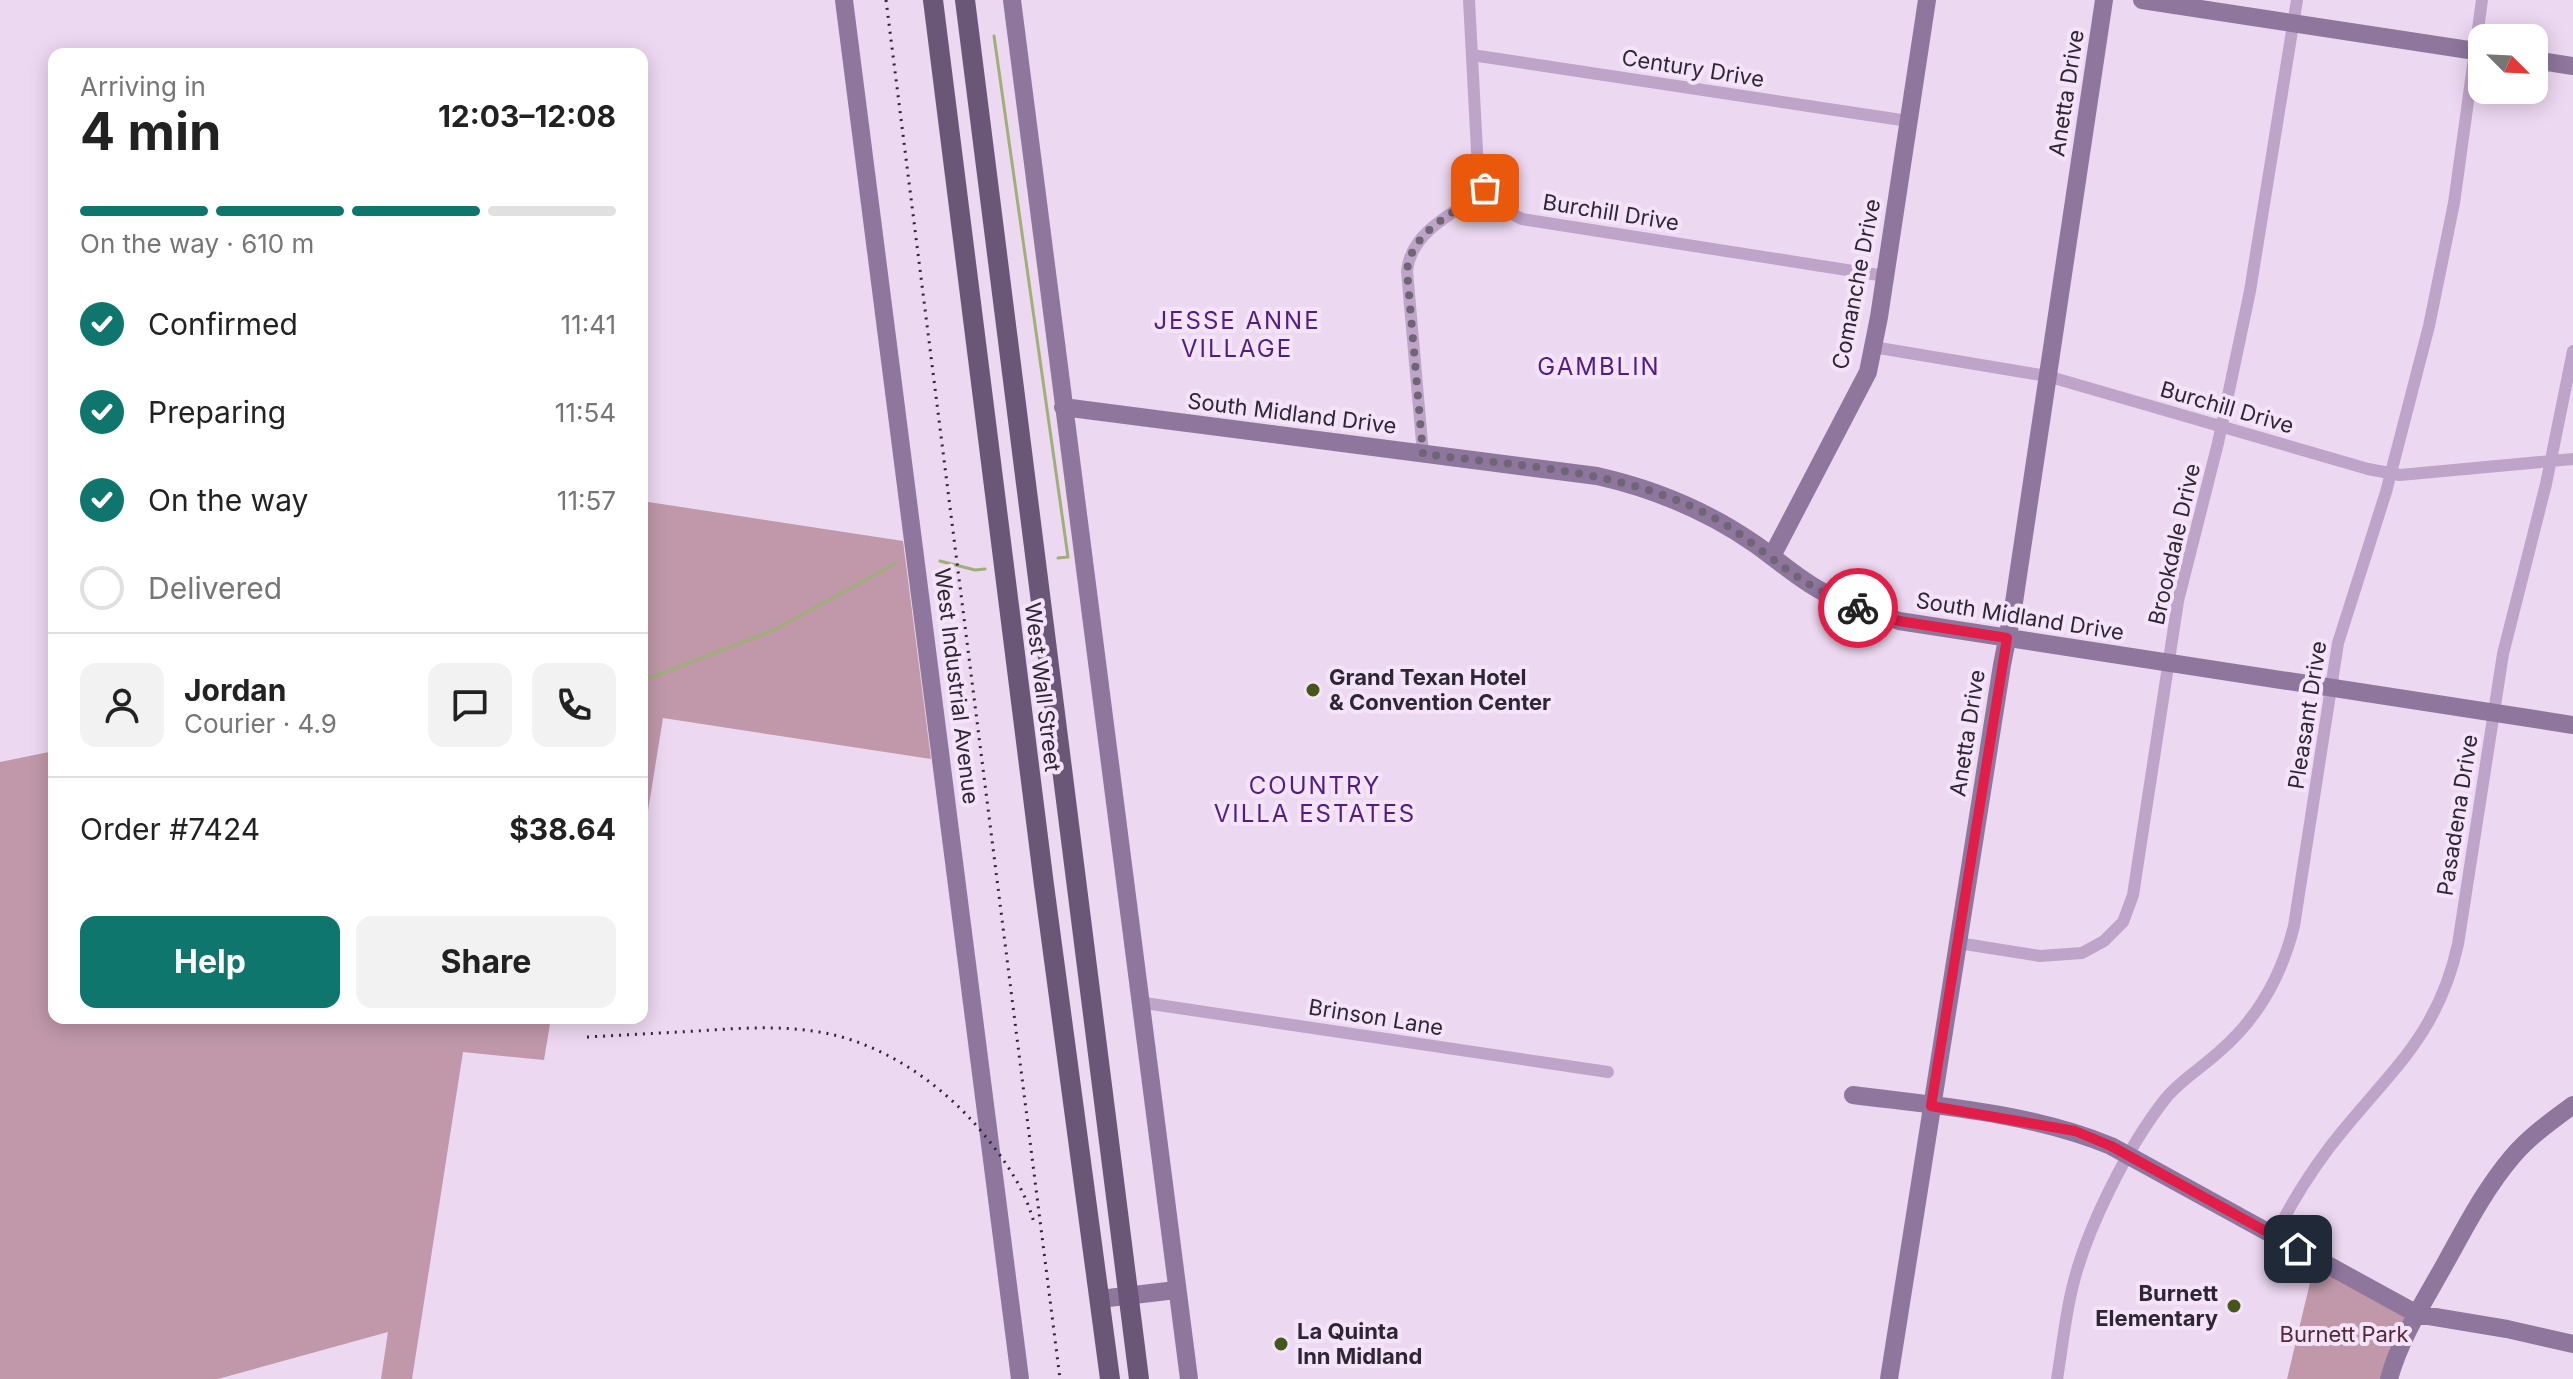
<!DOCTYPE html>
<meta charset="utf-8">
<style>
:root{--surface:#fff;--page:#f2f2f2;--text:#222;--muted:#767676;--line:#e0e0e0;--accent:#0f766e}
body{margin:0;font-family:Inter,sans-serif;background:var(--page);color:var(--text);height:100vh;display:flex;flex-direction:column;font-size:30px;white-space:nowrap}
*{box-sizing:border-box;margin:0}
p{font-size:26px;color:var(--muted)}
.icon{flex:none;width:44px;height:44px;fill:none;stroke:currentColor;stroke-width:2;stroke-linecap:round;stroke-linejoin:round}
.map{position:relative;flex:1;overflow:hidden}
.panel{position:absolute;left:48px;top:48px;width:600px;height:976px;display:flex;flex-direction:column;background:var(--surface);border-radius:16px;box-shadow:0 4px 20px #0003}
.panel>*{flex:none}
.needle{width:52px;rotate:114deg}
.buttons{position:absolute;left:2468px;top:24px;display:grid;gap:16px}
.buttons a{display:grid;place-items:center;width:80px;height:80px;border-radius:16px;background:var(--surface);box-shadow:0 4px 20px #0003;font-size:40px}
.pin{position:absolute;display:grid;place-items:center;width:68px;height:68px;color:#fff;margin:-34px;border-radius:16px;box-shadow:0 4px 12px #0006}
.courier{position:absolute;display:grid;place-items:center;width:80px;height:80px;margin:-40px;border:6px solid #e11d48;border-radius:50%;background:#fff;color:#222;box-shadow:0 2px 10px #0007}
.overview em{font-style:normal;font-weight:700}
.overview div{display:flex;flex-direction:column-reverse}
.overview{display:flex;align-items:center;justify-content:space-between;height:136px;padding:0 32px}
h1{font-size:52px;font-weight:700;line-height:60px}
.bar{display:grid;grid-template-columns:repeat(4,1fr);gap:12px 8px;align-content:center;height:96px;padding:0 32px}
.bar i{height:10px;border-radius:6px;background:var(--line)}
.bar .selected{background:var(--accent)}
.bar p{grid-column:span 4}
.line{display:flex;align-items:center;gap:20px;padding:0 32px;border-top:2px solid var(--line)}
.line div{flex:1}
.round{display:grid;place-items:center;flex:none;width:84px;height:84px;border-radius:16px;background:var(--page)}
ol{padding:0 32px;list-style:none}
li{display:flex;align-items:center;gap:24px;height:88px}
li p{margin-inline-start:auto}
li .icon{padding:8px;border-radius:50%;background:var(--accent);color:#fff;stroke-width:4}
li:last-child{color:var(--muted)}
li i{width:44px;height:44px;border:4px solid var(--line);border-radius:50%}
.cta{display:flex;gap:16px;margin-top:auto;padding:16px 32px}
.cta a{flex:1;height:92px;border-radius:16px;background:var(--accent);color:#fff;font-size:32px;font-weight:700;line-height:92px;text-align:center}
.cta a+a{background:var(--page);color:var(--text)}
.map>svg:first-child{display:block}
.green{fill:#c098a9}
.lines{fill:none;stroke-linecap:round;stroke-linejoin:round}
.stream{stroke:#9eaf77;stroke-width:3}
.street{stroke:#bfa4c9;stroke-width:12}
.secondary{stroke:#8e769d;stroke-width:18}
.primary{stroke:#6a5677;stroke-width:20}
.rail{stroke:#2e2635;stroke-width:3;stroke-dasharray:2 6;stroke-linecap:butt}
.done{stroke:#706477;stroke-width:8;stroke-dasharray:0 14.4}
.route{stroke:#e11d48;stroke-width:10}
.poi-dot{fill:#44571b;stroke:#f5e4f9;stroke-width:3}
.labels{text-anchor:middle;stroke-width:8;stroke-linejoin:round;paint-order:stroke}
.street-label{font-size:22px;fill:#2e2635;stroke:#f5e4f9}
.poi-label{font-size:22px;font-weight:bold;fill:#2e2635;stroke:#f5e4f9;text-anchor:start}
.park-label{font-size:22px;fill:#532939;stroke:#f5e4f9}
.neighbourhood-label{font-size:24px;letter-spacing:2px;fill:#501e85;stroke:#f5e4f9}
</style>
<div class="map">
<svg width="2573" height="1379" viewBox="0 0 2573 1379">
<rect width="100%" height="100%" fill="#ecd8f1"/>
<path class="green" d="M642,501L903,541L931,759L663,718L642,848Z
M54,751V1018H551L544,1060L463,1052L412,1379H381L388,1332L218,1379H0V762Z
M2314,1266L2407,1318L2390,1379H2287Z"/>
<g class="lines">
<path class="stream" d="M994,36L1068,557L1058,558
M940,561L975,570L985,569
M642,681L774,630L896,563"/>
<path class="street" d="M1469,0L1478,170C1484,195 1499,208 1522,219L1885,276
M1472,55L1908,121
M1873,347L2047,376L2368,469L2400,475L2573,459
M1423,454L1407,271C1411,231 1455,212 1486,191
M1958,943L2040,956L2082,953L2104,941L2123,922L2133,895L2178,601L2218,443L2250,291L2297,0
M1138,1002L1608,1072
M2275,1236C2290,1205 2308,1176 2329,1148C2385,1075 2437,1040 2458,944L2503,654L2546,484L2573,351
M2057,1379C2062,1349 2065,1318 2072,1289C2086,1229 2128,1146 2166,1098C2182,1079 2203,1067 2221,1050C2259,1017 2282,974 2294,926L2338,643L2386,492L2429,326L2454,203L2482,0"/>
<path class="secondary" d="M844,0L1020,1379
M1012,0L1189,1379
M2142,0L2482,52
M2534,60L2573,66
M1063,407L1597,476C1655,489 1706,510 1755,544C1778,560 1799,580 1825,593C1849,606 1875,611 1899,621L2573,725
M1772,556L1868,372L1879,317L1927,0
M1853,1095C1939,1106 2031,1113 2111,1146L2417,1314L2507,1329L2573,1344
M1100,1299L1176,1290
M1889,1379L2002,665L2013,609L2104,0
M2389,1379C2400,1338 2425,1300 2446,1262C2466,1226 2485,1189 2512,1157C2529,1137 2551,1121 2573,1105"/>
<path class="primary" d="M933,0L1044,885L1110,1379
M965,0L1139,1379"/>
<path class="rail" d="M886,0L1060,1379
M587,1037C624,1035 660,1033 697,1031C740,1028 783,1025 825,1033C882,1044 937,1081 975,1124C1000,1153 1024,1185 1034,1223"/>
</g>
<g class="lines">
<path class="done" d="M1485,188L1486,191C1455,212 1411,231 1407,271L1423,454C1517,466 1617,469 1703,512C1740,530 1769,559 1804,581C1821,592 1840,600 1858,608"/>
<path class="route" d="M1858,608L1899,621L2007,638L1931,1106L2075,1131L2111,1146L2298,1249"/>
</g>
<g class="poi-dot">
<circle cx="1313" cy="690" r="8"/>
<circle cx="2234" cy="1306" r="8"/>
<circle cx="1281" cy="1344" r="8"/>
</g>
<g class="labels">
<g class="street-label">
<text transform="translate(1693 68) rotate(9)" y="8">Century Drive</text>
<text transform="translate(2066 93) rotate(-81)" y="8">Anetta Drive</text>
<text transform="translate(1611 212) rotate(9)" y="8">Burchill Drive</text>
<text transform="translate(1856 284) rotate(-79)" y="8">Comanche Drive</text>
<text transform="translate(2227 407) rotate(16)" y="8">Burchill Drive</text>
<text transform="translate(1292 413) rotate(7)" y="8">South Midland Drive</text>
<text transform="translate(2174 544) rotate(-77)" y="8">Brookdale Drive</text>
<text transform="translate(2020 616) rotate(9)" y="8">South Midland Drive</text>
<text transform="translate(957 686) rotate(83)" y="8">West Industrial Avenue</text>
<text transform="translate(1043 687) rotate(83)" y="8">West Wall Street</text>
<text transform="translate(2307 715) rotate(-81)" y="8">Pleasant Drive</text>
<text transform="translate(1967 733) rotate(-81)" y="8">Anetta Drive</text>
<text transform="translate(2457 815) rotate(-81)" y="8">Pasadena Drive</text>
<text transform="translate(1376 1017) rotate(9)" y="8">Brinson Lane</text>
</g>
<g class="poi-label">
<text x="1329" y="685">Grand Texan Hotel<tspan x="1329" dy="25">&amp; Convention Center</tspan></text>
<text x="2218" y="1301" text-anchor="end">Burnett<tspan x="2218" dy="25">Elementary</tspan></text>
<text x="1297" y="1339">La Quinta<tspan x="1297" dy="25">Inn Midland</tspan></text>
</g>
<g class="park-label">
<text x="2344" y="1342">Burnett Park</text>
</g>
<g class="neighbourhood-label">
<text x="1237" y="329">JESSE ANNE<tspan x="1237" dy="28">VILLAGE</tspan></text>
<text x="1599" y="375">GAMBLIN</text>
<text x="1315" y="794">COUNTRY<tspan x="1315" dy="28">VILLA ESTATES</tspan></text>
</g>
</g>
</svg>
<div class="buttons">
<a><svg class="needle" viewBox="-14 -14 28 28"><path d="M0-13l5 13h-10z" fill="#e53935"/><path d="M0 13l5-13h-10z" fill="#767676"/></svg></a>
</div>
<div class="pin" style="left:1485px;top:188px;background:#ea580c"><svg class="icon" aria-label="bag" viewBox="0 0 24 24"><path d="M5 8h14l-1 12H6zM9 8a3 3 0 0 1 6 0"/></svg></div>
<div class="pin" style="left:2298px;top:1249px;background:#1f2937"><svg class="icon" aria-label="home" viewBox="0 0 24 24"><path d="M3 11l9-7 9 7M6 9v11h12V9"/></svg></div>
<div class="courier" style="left:1858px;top:608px"><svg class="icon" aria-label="bike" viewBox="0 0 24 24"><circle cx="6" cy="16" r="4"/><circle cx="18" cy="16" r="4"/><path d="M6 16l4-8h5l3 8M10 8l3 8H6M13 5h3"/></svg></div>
<section class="panel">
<div class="overview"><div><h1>4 min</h1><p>Arriving in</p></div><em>12:03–12:08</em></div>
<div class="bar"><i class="selected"></i><i class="selected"></i><i class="selected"></i><i></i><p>On the way · 610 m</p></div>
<ol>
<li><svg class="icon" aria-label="check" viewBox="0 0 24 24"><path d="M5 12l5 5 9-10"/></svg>Confirmed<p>11:41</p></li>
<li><svg class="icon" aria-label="check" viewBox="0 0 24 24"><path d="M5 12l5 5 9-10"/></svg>Preparing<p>11:54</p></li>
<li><svg class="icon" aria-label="check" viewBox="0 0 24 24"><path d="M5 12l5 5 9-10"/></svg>On the way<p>11:57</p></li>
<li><i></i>Delivered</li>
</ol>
<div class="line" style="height:144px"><a class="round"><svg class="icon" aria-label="person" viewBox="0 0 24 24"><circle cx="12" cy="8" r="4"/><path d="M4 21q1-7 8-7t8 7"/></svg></a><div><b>Jordan</b><p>Courier · 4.9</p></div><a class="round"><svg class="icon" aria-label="chat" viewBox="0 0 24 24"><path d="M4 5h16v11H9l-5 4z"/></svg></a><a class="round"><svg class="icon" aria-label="phone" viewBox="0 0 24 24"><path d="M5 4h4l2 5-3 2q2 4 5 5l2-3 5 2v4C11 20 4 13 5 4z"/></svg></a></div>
<div class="line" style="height:104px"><div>Order #7424</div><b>$38.64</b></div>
<div class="cta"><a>Help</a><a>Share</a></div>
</section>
</div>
